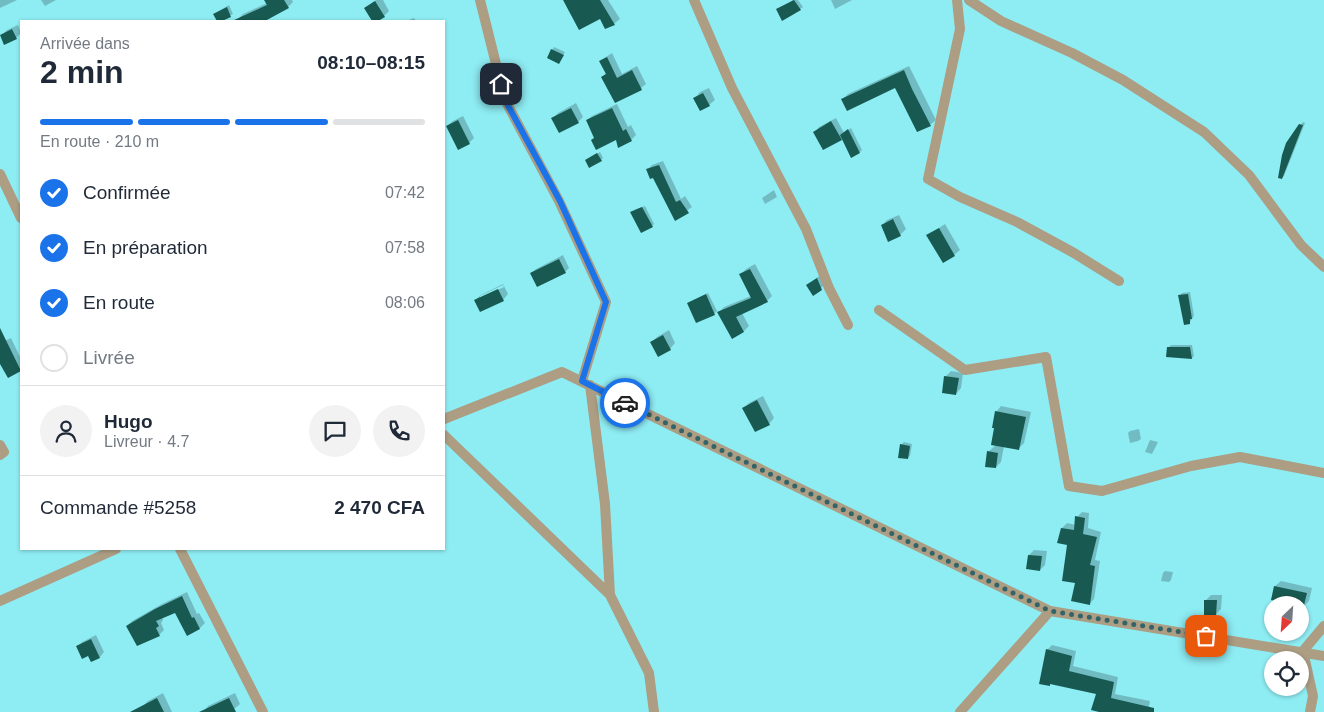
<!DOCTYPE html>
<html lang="fr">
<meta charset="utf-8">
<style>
:root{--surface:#fff;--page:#f2f2f3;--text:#1f2937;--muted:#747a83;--line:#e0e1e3;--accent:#1a73e8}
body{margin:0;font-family:Arial,sans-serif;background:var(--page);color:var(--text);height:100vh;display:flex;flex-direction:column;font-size:19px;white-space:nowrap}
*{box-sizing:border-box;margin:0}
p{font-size:16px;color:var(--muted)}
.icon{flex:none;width:28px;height:28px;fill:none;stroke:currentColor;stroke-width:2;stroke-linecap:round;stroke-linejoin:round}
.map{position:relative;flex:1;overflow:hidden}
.sheet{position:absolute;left:20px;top:20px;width:425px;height:530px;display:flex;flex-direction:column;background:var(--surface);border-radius:0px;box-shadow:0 1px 4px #0004}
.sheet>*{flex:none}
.needle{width:32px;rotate:205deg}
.tools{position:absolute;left:1264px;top:596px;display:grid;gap:10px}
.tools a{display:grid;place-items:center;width:45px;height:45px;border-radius:50%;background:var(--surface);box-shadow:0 1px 4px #0004;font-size:25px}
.pin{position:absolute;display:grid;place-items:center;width:42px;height:42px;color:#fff;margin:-21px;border-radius:10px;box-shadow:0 2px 8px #0006}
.courier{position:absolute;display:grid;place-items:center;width:50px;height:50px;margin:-25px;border:4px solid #1a73e8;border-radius:50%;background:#fff;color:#222;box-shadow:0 1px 6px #0007}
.head em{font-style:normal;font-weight:800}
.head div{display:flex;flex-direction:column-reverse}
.head{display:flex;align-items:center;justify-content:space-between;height:85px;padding:0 20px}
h1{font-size:32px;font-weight:800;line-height:38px}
.bar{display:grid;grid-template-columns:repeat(4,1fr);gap:8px 5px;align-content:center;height:60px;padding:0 20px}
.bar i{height:6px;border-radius:4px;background:var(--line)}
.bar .selected{background:var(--accent)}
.bar p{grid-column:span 4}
.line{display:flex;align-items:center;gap:12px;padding:0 20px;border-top:1px solid var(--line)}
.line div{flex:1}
.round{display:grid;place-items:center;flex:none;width:52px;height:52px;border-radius:26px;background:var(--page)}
ol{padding:0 20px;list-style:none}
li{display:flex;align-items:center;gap:15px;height:55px}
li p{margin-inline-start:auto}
li .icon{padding:5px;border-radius:50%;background:var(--accent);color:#fff;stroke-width:4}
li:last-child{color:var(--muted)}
li i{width:28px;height:28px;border:2px solid var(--line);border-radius:50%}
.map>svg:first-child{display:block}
.shadow{fill:#0003;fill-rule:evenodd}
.building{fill:#185a51}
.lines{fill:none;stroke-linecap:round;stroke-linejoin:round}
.street{stroke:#ac9d83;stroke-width:10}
.done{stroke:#326468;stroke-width:5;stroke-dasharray:0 9}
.route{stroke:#1a73e8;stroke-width:6}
</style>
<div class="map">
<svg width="1324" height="712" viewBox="0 0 1324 712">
<rect width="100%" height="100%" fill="#8eecf3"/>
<path class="shadow" d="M0,0H17L0,8Z
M41,0H56L45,6Z
M265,0H292L293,2L288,7L260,21H239L238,19L243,14L267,3Z
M376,0H383L389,11L384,16L373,21L365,8Z
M566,0H608L620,19L614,24L606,28L601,17Z
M793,0H798L803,7L800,9H778Z
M831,0H852L835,9Z
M229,5L233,14L218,21L214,14Z
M414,18L416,21H406Z
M18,25L21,33L16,38L1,36L7,30Z
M554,47L565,52L559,62L552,50Z
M612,53L622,74L637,66L646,84L641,88L615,102L603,77L606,73L600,61Z
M909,66L936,120L931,124L917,129L895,87L843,99L848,94Z
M709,88L715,100L709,105L695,98L700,92Z
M576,103L583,117L578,122L553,118L558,113Z
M617,104L628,127L631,125L636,135L631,140L595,137L587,120L592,116Z
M463,116L474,138L469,143L447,126L453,121Z
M836,118L844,133L851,128L862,150L860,152L852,156L843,137L841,139L815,132L819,127Z
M1303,122L1305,123L1284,176L1282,178L1287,144Z
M600,152L603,158L601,160H586Z
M663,161L681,199L685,196L692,207L675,219L648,169L652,165Z
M774,190L777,197L765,204L762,198Z
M645,206L654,224L652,226L634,210Z
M899,215L906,229L900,235L889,240L882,226L887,220Z
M945,224L960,250L954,255L928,235Z
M563,255L569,268L565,272L531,273L536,269Z
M755,264L772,296L767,301L742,313L749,326L744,331L732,337L719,312L724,307L751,296L740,275L746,269Z
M822,274L827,283L813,294L807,285Z
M503,284L508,294L503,300H475L481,295ZM503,285L504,287L480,298V296Z
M1190,292L1194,316L1189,323L1180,295L1182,293Z
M708,293L717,311L714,314L688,303Z
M669,330L675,343L670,349L652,342L657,337Z
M11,338L21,359L20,370L0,361V343Z
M1171,345H1192L1194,356L1192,358L1167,355L1168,348Z
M951,371L963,373L961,388L956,394L945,377Z
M763,396L774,418L769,424L744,408L749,403Z
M1001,406L1031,412L1024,443L1018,449L1004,446L1001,462L996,467L988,452L996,445V412Z
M1139,429L1141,439L1138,441L1130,443L1128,433L1130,431Z
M1150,440L1158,442L1152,454L1145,452Z
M904,442L912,444L910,456L907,458L901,445Z
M1082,512L1089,513L1088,528L1101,532L1095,560L1100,561L1094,599L1089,604L1077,582L1069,544L1062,528L1067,523L1076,525L1077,517Z
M1034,550L1047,551L1045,565L1040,570L1029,555Z
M1165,571L1173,572L1171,580L1169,582L1161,581L1163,573Z
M1281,581L1312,588L1309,601L1303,607L1272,599L1275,586Z
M187,592L197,614L199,613L205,623L200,628L187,634L175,611L162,617L163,620L161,623L164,630L159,635L138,645L127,626L132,621L162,604Z
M1211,595H1222L1221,609L1216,614L1206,600Z
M96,635L104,652L100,657L92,661L89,655L77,647L82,642Z
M1052,645L1076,651L1073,666L1118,677L1115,694L1150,701L1148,712H1104L1097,693L1051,683L1047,650Z
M163,693L172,712H146L143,706L148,701Z
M235,693L240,704L234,709L228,712H203L208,706Z"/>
<path class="building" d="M264,0H284L289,8L265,21H232L267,5Z
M563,0H600L615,25L605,29L600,19L579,30Z
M794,0L801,10L782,21L776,9Z
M375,1L385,17L378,21H372L364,8Z
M227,7L231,17L222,21H217L213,14Z
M12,29L17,39L4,45L0,35Z
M551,49L564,55L559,64L547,58Z
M607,57L617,78L632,70L642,90L615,103L601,77L606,74L599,61Z
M904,70L912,89L931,126L917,132L895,88L847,111L841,99Z
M703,93L710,106L700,111L693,98Z
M571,108L579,123L559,133L551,118Z
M612,108L623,131L626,129L632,141L618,148L616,140L596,150L591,140L594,138L586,120Z
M458,120L470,144L458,150L446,126Z
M831,121L842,140L823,150L813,132Z
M1299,124L1303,125L1282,179L1278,178L1282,155L1286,143Z
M848,129L860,153L851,158L840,135Z
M597,153L602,161L589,168L585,160Z
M659,165L676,202L680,200L689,213L675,221L653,178L650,179L646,169Z
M642,207L653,227L641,233L630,212Z
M893,219L901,236L888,242L881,225Z
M939,228L955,256L943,263L926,235Z
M559,259L566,273L537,287L530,273Z
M750,269L768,302L736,317L744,332L732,339L717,312L751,298L739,274Z
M817,278L822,290L813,296L806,285Z
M498,289L504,301L480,312L474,300Z
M706,294L715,315L696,323L687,303Z
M1188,294L1192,319H1190V324L1184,325L1178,295Z
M0,328L21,371L8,378L0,364Z
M663,335L671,350L658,357L650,342Z
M1167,347H1190L1192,359L1166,357Z
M944,376L959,378L956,395L942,393Z
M757,400L770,425L755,432L742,408Z
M995,411L1026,417L1019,450L991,445L994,428H992Z
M900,444L910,446L908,459L898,458Z
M987,451L998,453L996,468L985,467Z
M1075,516L1085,518L1083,534L1097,537L1090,565L1095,566L1090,605L1071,601L1075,583L1062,581L1067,545L1057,543L1061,528L1074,530Z
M1028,555L1042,556L1040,571L1026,569Z
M1274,586L1307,593L1304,605H1291L1271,600Z
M182,596L192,618L194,617L200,629L187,636L175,613L156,621L159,626L156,628L160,636L137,646L126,626L155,609Z
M1204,600H1217L1216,616L1204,615Z
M91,639L100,658L91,662L88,656L82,659L76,646Z
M1046,649L1072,656L1069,671L1114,682L1111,698L1154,708V712H1099L1091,710L1096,694L1050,684V686L1039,684Z
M157,698L164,712H130Z
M229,698L236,712H199Z"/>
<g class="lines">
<path class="street" d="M480,0L505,100L559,201L606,302L582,381
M694,0L732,88L806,229L829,288L848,325
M957,0L960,29L928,179L960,197L1017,222L1074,253L1119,281
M969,0L1001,21L1072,53L1123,80L1204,132L1249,175L1301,245L1324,267
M0,174L21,218
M879,310L965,370L1046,357L1069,486L1102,491L1191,466L1240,457L1324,473
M590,385L605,504L610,595
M444,419L562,372L1050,611L1324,656
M444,435L610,595L649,673L654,712
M0,445L4,452L0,455
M180,549L263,712
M0,601L116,549
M960,712L1050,611
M1310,712L1313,696L1303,651L1324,626"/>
</g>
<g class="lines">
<path class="done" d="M625,403L1050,611L1206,636"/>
<path class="route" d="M501,84L505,100L560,201L606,302L582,381L625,403"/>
</g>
</svg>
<div class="tools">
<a><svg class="needle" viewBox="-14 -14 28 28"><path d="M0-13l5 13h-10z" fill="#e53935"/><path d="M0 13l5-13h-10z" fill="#747a83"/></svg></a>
<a><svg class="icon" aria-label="locate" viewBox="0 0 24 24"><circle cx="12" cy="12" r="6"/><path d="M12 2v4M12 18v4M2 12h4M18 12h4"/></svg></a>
</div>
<div class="pin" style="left:1206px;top:636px;background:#ea580c"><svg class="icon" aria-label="bag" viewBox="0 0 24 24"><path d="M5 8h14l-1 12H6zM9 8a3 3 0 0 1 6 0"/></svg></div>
<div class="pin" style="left:501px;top:84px;background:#1f2937"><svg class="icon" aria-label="home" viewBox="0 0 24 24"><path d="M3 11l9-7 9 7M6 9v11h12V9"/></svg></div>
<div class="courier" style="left:625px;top:403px"><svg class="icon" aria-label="car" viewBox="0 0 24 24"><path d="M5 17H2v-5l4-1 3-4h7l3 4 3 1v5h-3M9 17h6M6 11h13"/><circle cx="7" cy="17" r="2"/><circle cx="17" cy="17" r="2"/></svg></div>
<section class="sheet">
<div class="head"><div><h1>2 min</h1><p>Arrivée dans</p></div><em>08:10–08:15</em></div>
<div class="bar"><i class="selected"></i><i class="selected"></i><i class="selected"></i><i></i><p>En route · 210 m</p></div>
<ol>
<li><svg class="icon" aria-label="check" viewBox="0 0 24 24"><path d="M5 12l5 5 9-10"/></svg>Confirmée<p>07:42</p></li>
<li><svg class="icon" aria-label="check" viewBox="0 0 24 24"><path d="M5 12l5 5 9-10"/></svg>En préparation<p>07:58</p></li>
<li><svg class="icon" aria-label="check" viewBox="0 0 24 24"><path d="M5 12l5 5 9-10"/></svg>En route<p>08:06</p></li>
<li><i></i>Livrée</li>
</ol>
<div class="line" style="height:90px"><a class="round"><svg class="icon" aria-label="person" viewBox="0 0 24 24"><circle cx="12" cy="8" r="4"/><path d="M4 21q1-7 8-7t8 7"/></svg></a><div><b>Hugo</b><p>Livreur · 4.7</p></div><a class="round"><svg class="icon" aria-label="chat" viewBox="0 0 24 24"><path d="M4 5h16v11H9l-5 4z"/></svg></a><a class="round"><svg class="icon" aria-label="phone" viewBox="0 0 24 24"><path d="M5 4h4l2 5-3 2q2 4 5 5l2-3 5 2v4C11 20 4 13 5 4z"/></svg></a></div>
<div class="line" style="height:65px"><div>Commande #5258</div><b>2 470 CFA</b></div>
</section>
</div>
